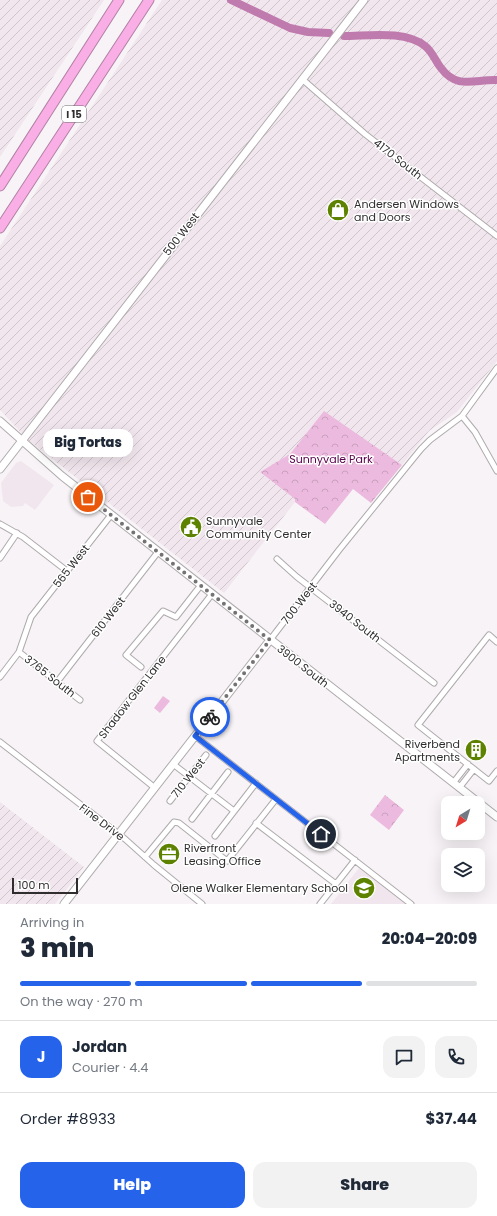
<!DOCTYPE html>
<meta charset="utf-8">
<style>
:root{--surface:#fff;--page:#f2f2f3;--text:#1f2937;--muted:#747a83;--line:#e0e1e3;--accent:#2563eb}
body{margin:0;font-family:Poppins,sans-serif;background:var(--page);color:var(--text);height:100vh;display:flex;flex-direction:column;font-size:15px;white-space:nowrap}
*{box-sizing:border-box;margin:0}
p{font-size:13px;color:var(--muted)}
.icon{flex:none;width:22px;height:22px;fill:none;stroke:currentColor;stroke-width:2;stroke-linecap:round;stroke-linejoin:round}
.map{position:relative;height:904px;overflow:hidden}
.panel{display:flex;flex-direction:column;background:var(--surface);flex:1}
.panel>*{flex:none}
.needle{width:26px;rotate:218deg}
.fabs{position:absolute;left:441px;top:796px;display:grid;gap:8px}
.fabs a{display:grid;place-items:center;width:44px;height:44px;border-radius:8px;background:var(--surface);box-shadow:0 4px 16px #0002;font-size:20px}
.scale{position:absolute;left:12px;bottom:10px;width:66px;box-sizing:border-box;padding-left:4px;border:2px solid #2f2d2e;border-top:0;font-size:11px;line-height:14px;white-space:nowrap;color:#2f2d2e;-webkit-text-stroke:3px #fff;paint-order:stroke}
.pin{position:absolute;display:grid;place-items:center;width:34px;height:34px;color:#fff;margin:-17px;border:2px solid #fff;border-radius:50%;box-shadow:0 1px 4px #0007}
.courier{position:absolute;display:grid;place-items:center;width:40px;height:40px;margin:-20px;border:3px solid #2563eb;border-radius:50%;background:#fff;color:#222;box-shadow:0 1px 5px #0007}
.bubble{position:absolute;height:28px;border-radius:12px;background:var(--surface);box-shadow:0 4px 16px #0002;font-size:13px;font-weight:800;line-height:28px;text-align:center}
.head em{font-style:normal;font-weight:800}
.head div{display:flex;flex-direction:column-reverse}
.head{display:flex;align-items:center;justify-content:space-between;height:68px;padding:0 20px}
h1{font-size:26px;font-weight:800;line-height:30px}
.bar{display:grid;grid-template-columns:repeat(4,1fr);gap:6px 4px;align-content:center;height:48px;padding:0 20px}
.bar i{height:5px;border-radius:3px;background:var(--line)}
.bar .on{background:var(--accent)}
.bar p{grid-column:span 4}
.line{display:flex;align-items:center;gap:10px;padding:0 20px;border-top:1px solid var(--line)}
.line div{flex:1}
.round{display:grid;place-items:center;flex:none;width:42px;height:42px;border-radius:12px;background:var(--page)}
.cta{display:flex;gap:8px;margin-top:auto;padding:8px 20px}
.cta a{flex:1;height:46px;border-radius:12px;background:var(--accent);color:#fff;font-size:16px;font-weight:800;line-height:46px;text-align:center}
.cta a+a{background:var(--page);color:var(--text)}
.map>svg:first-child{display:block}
.built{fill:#f1e6ed}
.industrial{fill:url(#industrial-furrows)}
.grass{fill:#ecbade}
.forest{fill:url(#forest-crowns)}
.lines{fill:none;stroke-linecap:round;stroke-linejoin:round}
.river{stroke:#c07bae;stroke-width:8}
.street-casing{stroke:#afabad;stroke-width:7}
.secondary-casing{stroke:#afabad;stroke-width:9}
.highway-casing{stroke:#b281a5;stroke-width:11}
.street{stroke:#fff;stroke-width:5}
.secondary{stroke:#fff;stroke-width:7}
.highway{stroke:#f9aee5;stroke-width:9}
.done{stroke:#757274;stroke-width:4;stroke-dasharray:0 7.2}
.route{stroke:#2563eb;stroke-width:5}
.labels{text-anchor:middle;stroke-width:3;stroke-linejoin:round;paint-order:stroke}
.shield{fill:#fff;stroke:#6d6c6d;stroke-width:1}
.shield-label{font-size:10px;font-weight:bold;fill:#2f2d2e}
.street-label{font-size:11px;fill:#2f2d2e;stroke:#fff}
.poi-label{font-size:11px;fill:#2f2d2e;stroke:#fff;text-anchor:start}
.park-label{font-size:11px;fill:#59014b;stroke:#fff}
</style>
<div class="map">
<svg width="497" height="904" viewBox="0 0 497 904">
<defs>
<pattern id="industrial-furrows" width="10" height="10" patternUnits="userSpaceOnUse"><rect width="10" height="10" fill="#f1e6ed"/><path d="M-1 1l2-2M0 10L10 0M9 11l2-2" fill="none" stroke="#cfc6cc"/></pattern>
<pattern id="forest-crowns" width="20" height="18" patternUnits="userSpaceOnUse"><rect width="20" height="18" fill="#ecbade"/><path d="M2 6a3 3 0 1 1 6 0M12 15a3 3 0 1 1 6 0" fill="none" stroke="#cba0bf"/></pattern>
</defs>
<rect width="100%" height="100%" fill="#f7f3f6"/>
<path class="built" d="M21,461L54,485L35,510L25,503L23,506L11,507L3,501L1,483L16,463Z
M359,868L406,904H331Z"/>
<path class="industrial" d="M0,0H104L0,157Z
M162,0H497V361L457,412L429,431L402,465L324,412L290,454L260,472L296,499L295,502L224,593L28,440L0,410V246Z
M0,802L84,867L55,904H0Z"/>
<path class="grass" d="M163,696L170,701L160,713L154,708Z"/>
<path class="forest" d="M324,411L402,465L371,503L353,489L325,524L295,502V499L260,472L290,454Z
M385,795L404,810L389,830L370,815Z"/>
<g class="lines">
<path class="river" d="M231,0L290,28L308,32L329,33
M344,36C368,36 405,30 425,46C432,51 436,62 441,68C457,90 475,79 497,80"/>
<g class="street-casing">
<path id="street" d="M302,79L365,134L497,236
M462,416L475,432L497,471
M0,524L23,537L67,571
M0,558L17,533
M277,559L297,577L434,683
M270,640L339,550L421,449L430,440L462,416L497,368
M497,642L489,635L418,725L489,781L497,771
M19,652L80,700
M141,667L126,655L163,611L176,617L201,585
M0,677L19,652L31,617L111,515
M57,682L158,552
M195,736L411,904
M0,742L125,839L154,865L202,904
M173,764L234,811
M453,783L468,764
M155,788L97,741L212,594
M459,788L474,769
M170,801L206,755
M192,819L228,772
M256,823L336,884
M215,836L256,783
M145,857L174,822L179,823L227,861L276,799
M320,904L355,860"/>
</g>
<g class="secondary-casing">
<path id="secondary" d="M0,421L62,476L497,817
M0,469L364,0
M64,904L270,640"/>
</g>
<g class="highway-casing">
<path id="highway" d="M0,186L119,0
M0,228L149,0"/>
</g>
<use href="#street" class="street"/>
<use href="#secondary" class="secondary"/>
<use href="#highway" class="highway"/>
</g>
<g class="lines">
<path class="done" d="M88,497L270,640L210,717"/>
<path class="route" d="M210,717L195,736L321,834"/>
</g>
<defs>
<g id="shop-disc" transform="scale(1.15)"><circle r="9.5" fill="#5d8200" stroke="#fff"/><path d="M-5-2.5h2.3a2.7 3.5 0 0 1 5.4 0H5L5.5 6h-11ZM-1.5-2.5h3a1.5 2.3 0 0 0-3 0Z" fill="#fff"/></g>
<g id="civic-disc" transform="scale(1.15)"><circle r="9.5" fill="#5d8200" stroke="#fff"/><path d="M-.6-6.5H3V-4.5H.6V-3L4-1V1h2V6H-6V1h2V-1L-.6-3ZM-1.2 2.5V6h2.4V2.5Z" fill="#fff"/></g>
<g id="building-disc" transform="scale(1.15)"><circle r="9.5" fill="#5d8200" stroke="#fff"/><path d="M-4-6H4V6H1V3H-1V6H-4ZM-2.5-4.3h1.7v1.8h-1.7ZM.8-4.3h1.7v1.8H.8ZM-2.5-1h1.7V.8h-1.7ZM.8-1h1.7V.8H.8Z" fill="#fff"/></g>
<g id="office-disc" transform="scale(1.15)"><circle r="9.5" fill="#5d8200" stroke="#fff"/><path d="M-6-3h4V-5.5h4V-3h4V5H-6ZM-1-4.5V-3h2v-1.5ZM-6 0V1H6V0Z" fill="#fff"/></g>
<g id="school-disc" transform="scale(1.15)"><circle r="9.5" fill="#5d8200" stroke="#fff"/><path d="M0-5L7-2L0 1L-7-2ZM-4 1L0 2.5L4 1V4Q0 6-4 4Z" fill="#fff"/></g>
</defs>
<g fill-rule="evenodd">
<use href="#shop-disc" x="338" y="210"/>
<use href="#civic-disc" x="191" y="527"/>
<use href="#building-disc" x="476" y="750"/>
<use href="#office-disc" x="169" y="854"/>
<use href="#school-disc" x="364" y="888"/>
</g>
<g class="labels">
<rect class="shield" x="62" y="106" width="24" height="16" rx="3"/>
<g class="shield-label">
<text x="74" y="118">I 15</text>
</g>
<g class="street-label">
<text transform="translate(398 159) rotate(38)" y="4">4170 South</text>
<text transform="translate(181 234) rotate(-52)" y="4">500 West</text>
<text transform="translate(71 566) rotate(-52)" y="4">565 West</text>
<text transform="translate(299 603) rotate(-52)" y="4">700 West</text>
<text transform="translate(108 617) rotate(-52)" y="4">610 West</text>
<text transform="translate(355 621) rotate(38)" y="4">3940 South</text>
<text transform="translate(303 666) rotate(38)" y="4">3900 South</text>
<text transform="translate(50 676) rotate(38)" y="4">3765 South</text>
<text transform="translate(132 697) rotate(-52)" y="4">Shadow Glen Lane</text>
<text transform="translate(188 778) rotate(-52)" y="4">710 West</text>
<text transform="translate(102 822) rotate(37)" y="4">Fine Drive</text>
</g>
<g class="poi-label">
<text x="354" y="208">Andersen Windows<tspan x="354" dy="13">and Doors</tspan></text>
<text x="206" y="525">Sunnyvale<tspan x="206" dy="13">Community Center</tspan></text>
<text x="460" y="748" text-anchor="end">Riverbend<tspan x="460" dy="13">Apartments</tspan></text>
<text x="184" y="852">Riverfront<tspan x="184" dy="13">Leasing Office</tspan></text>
<text x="348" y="892" text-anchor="end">Olene Walker Elementary School</text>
</g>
<g class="park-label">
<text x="331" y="463">Sunnyvale Park</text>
</g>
</g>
</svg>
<div class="fabs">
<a><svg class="needle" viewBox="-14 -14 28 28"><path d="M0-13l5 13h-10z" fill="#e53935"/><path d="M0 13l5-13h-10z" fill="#747a83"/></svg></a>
<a><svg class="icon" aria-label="layers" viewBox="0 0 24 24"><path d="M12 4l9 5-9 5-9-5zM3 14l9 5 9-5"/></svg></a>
</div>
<div class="scale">100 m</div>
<div class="pin" style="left:88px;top:497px;background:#ea580c"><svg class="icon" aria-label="bag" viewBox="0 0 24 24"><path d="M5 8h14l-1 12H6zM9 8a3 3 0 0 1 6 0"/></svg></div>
<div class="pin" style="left:321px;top:834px;background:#1f2937"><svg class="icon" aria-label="home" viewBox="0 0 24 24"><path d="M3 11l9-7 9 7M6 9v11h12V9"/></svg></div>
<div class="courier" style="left:210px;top:717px"><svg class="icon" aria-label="bike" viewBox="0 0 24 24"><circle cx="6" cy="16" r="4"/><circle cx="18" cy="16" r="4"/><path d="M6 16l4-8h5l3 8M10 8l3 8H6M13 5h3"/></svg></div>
<div class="bubble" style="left:43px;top:429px;width:90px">Big Tortas</div>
</div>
<section class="panel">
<div class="head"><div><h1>3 min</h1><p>Arriving in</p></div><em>20:04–20:09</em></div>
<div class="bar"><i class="on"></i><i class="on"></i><i class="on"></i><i></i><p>On the way · 270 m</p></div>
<div class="line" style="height:72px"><b class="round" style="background:var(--accent);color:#fff">J</b><div><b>Jordan</b><p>Courier · 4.4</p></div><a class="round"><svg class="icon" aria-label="chat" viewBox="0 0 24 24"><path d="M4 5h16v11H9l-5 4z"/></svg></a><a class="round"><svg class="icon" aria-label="phone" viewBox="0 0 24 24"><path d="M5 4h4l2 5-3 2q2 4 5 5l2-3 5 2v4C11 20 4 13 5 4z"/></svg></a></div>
<div class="line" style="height:52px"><div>Order #8933</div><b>$37.44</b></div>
<div class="cta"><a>Help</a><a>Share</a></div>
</section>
